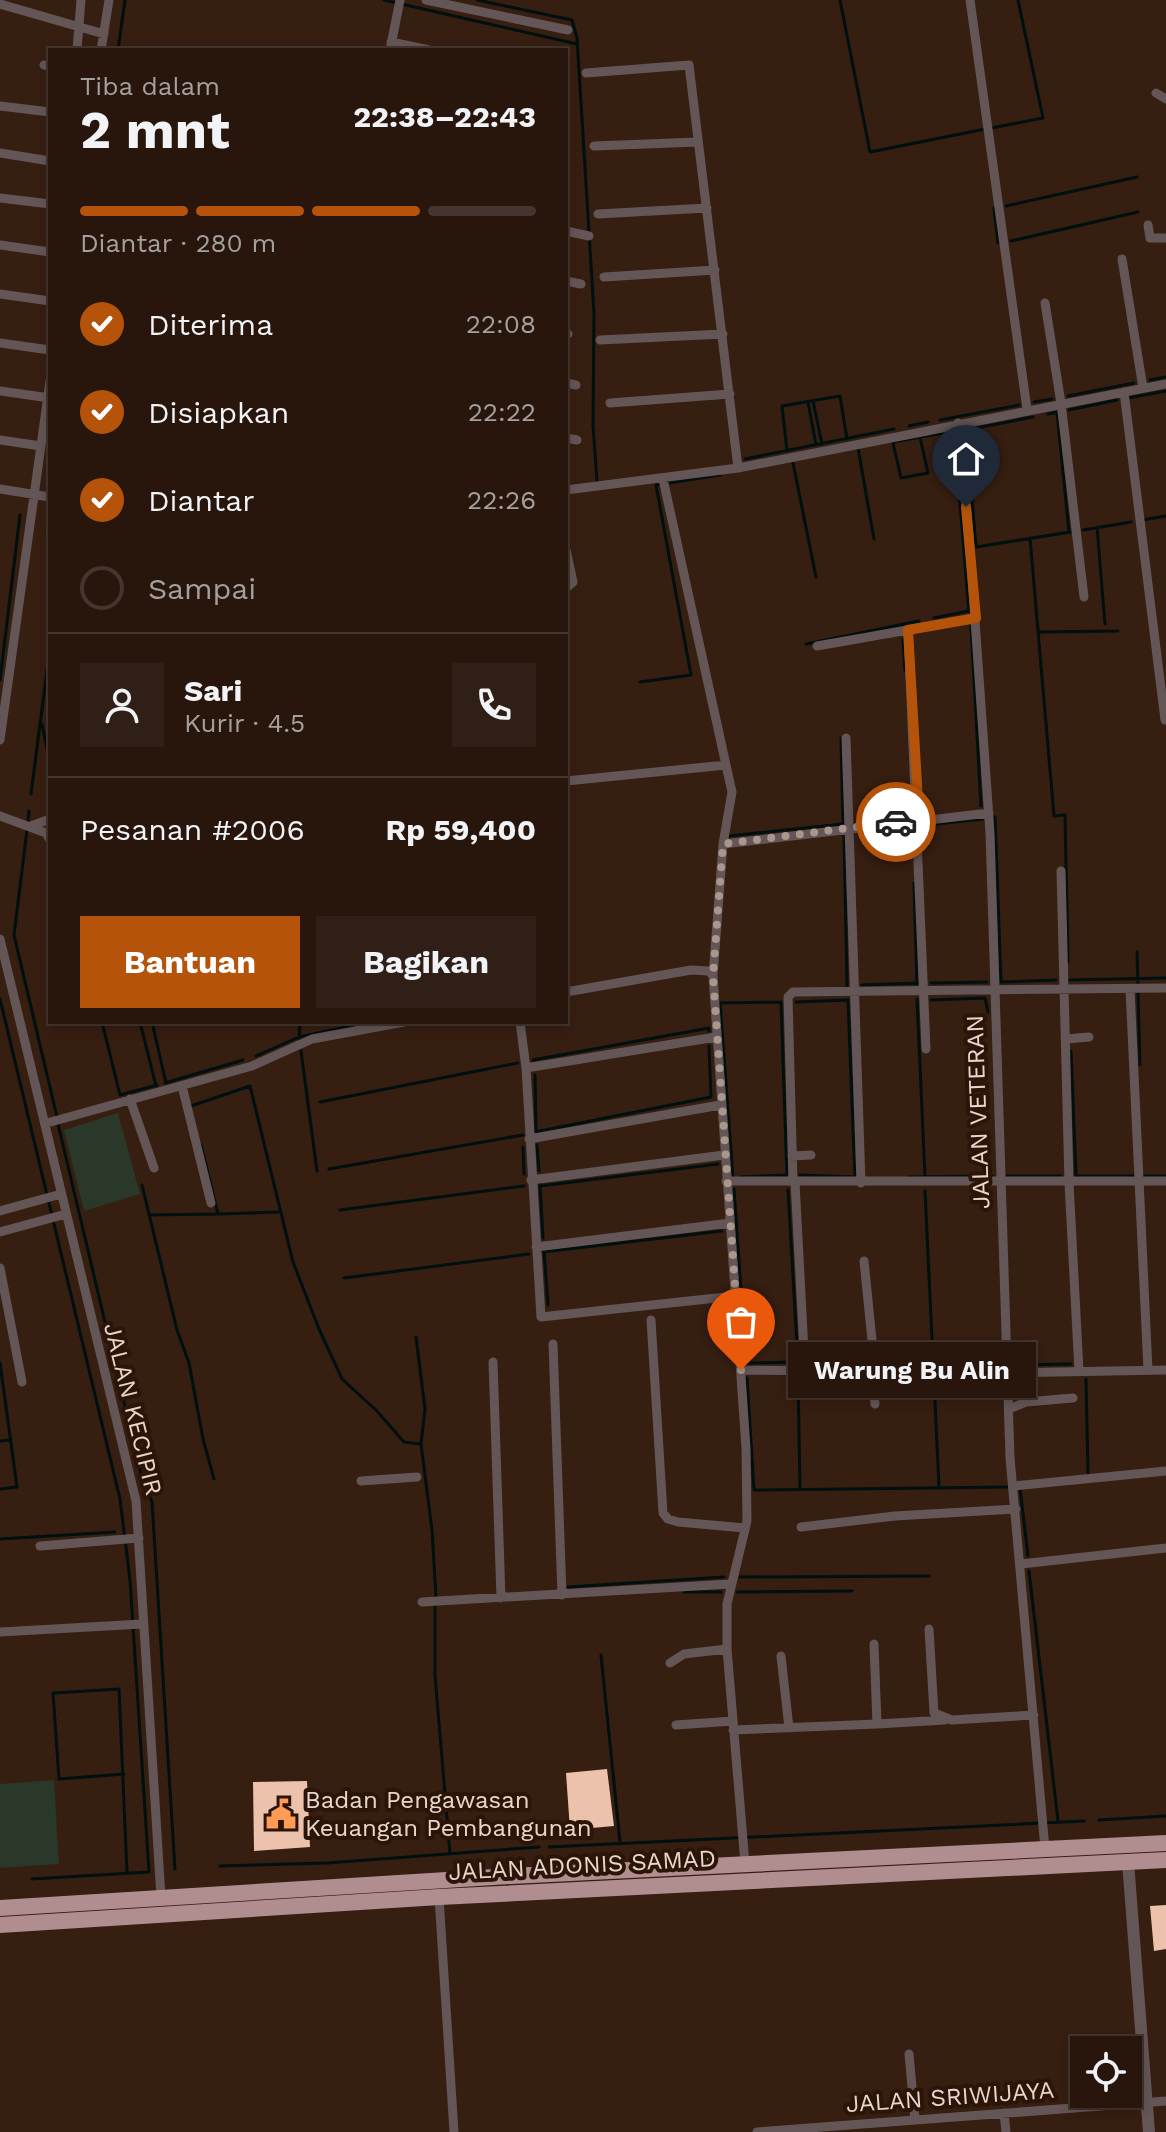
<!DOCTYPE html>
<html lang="id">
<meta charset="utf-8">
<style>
:root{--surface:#28160d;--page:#301f16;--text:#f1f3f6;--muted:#a59f9d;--line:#44352e;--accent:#b45309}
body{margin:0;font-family:"Work Sans",sans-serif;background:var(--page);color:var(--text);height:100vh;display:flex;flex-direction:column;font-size:30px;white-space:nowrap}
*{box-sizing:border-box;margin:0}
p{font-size:26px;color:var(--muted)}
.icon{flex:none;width:44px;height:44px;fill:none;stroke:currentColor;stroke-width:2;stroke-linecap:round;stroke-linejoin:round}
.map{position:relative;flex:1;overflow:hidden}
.drawer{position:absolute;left:48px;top:48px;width:520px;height:976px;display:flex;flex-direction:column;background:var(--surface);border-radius:0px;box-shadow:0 4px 12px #0003,0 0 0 2px var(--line)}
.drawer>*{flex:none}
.fabs{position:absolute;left:1070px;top:2036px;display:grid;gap:16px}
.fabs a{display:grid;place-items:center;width:72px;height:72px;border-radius:0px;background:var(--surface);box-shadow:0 4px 12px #0003,0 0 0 2px var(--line);font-size:40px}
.pin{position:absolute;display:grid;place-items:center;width:68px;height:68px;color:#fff;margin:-82px -34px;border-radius:50% 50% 50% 0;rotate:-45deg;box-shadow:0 0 8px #0007}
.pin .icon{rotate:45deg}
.courier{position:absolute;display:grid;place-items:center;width:80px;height:80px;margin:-40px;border:6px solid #b45309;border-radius:50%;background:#fff;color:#222;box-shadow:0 2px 10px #0007}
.bubble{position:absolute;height:56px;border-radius:0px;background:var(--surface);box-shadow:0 4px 12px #0003,0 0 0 2px var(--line);font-size:26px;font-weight:700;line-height:56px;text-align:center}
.summary em{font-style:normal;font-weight:700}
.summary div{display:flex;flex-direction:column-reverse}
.summary{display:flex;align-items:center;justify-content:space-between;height:136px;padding:0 32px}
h1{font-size:52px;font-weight:700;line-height:60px}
.bar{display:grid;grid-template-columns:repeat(4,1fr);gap:12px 8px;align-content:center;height:96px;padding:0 32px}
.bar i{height:10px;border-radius:6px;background:var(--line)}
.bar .selected{background:var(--accent)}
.bar p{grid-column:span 4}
.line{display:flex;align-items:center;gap:20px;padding:0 32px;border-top:2px solid var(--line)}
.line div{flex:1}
.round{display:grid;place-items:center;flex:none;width:84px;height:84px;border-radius:0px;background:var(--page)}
ol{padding:0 32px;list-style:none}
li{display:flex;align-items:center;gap:24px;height:88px}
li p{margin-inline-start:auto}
li .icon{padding:8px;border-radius:50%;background:var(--accent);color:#fff;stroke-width:4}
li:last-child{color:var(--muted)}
li i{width:44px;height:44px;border:4px solid var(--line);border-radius:50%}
.primary-button{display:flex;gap:16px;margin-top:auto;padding:16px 32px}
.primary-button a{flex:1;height:92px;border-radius:0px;background:var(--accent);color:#fff;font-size:32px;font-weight:700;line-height:92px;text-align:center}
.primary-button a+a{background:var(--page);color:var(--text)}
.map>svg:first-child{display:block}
.green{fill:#293828}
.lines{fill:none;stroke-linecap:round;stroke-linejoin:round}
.stream{stroke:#000f0f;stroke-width:3}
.building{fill:#ecc2ad}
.minor{stroke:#645656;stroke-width:9}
.tertiary{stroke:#645656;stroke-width:12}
.trunk{stroke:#b08e90;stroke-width:16}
.done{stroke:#a9968c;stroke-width:8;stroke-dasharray:0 14.4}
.route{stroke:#b45309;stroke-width:10}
.labels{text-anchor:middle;stroke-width:8;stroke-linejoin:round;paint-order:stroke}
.street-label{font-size:24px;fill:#e7d6ce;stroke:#2c1508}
.poi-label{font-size:24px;fill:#e7d6ce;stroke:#2c1508;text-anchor:start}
</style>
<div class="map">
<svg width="1166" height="2132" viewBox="0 0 1166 2132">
<rect width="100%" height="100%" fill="#361e11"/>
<path class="green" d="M118,1113L140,1194L84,1211L64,1130Z
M54,1780L59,1864L0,1868V1784Z"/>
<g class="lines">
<path class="stream" d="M384,0L577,44
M477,0L572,20L577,38L594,313L593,425L597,482
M840,0L870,152L985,129
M118,50L125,0
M992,128L1043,118L1018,0
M1006,206L1137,177
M994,208L998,243
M1011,241L1138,212
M1150,380L1166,377
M1068,396L1134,383
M1128,398L1166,391
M813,401L822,444
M808,402L816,445
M1034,402L1052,399
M1069,410L1117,400
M1057,412L1069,532
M1048,414L1058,412
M1033,417L966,430L976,547L1070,532
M940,420L1019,405
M909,426L928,422
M893,442L954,431L969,612
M893,443L901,478L928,473L920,437
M858,448L874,539
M787,451L782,406L840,396L847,439
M745,459L894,429
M793,463L816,577
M1142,520L1166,516
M1097,527L1105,624
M1083,530L1131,522
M47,533L50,507
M1030,538L1054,816L1065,815L1068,962
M934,618L969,611
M971,626L981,806
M1038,632L1118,631
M903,639L905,671
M806,644L919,621
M0,680L20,515
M640,682L691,675L656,485L720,475
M42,724L50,764
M841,738L843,823
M31,794L50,647
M995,817L1001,982
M28,823L29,811
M927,825L983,819
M894,829L914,827
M27,830L14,935L57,1117
M844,833L847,986
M728,836L843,824
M914,883L917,984
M1137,952L1138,984
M1067,980L1166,978
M1001,982L1056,980
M931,983L987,982
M862,985L918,983
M1138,992L1140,1065
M0,999L120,1499L130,1580L149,1872L32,1879
M917,999L925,1177
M931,1000L985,998L988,1012
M848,1001L855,1177
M781,1002L787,1175
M796,1002L848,1000
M102,1022L120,1095L157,1085
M140,1022L156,1086
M152,1022L166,1083
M299,1038L300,1022
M301,1051L317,1171
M1071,1051L1076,1176
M256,1056L299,1037L369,1022
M533,1060L709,1028V1031
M535,1075L536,1131
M165,1083L243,1060
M320,1102L518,1063
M191,1106L250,1086L293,1262L319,1329L342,1379L376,1410L404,1442L421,1444L432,1530L436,1597
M58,1124L141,1474L152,1502L175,1869
M535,1132L711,1097L709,1046
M537,1145L539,1171
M523,1147L524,1174
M329,1169L523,1135
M800,1175L856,1177
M1007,1176H1061
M1078,1176H1166
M740,1177L788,1175
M908,1177L992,1176
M733,1178L720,1003L781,1002
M142,1185L177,1330L189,1363L203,1439L214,1479
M540,1185L543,1238
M540,1186L718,1164
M734,1189L746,1364
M788,1190L798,1362
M925,1191L939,1487
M340,1210L524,1186
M218,1214L278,1212
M149,1215L218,1214L201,1145
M544,1251L548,1305
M543,1252L722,1231
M344,1278L529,1254
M416,1337L425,1409L421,1444
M813,1362H866
M0,1363L17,1487L0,1489
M746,1363L798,1362
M882,1363L1000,1365
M1015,1365L1071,1364
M798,1377L800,1489
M747,1378L754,1490L1010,1487
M1086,1379L1088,1473
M0,1441L11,1440
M1020,1488L1028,1556
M0,1539L115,1532
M1029,1571L1058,1821
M740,1577L929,1576
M568,1587L724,1577
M684,1592H721
M737,1592L852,1591
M435,1605V1675L450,1854
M601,1655L620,1842
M124,1774L59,1779L53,1693L119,1689L127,1873
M1099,1820L1166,1816
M549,1847L1084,1821
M220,1866L327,1863L539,1847"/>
</g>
<path class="building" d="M607,1769L614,1826L570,1830L566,1773Z
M307,1781L310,1847L254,1851L253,1782Z
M1166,1905V1949L1154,1951L1150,1906Z"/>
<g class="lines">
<path class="minor" d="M426,0L568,30
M970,0L1027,409
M0,4L104,34
M391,42L429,50
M77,50L81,0
M101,50L109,0
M390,50L400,0
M44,65L50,66
M1156,93L1166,99
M0,106L50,112
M594,146L698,142
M0,153L50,161
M0,198L50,204
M598,214L707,208
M1148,225L1150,238H1166
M566,231L589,236
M0,245L50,252
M1122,259L1143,388
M604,277L715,270
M566,281L581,284
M0,294L50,301
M1045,303L1061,403L1084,597
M566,333L568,334
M600,340L723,334
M0,343L50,350
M566,383L576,385
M0,391L50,398
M1124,392L1165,720
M610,403L730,394
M958,423L969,535L990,833L1010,1458L1045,1849
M566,438L577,440
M0,440L41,446
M738,468L1166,384
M663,479L726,765
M0,489L50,497
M566,490L738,468L689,65L586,73
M566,550L573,582L566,588
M908,630L926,1049
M817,646L976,618
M846,738L861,1183
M0,740L50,381
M566,781L726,765L732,792L723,844L713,976
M0,816L46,833L50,840
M31,826L50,819
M723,844L989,813
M1061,871L1069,1183L1079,1371
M0,939L136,1501L161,1897
M1130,989L1148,1370
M566,992L691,970L709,971L713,976L746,1448L747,1521L727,1604V1649L745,1864
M520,1022L526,1068L541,1317L735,1296
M1066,1039L1089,1037
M526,1068L716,1037
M182,1086L211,1203
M130,1099L154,1168
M47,1123L252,1066L312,1039L404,1022
M529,1139L720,1105
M792,1156L811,1155
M531,1180L724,1155
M726,1181H1166
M793,1182L788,997L793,992L1166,988
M795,1182L805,1370
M0,1211L61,1194
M0,1232L66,1214
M536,1247L730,1223
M864,1261L875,1370
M0,1268L22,1382
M651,1320L663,1513L668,1519L678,1522L745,1528
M553,1344L562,1595
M493,1362L501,1598
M741,1370L1008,1373L1166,1370
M871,1370L875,1404
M1009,1409L1026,1402L1073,1398
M361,1481L417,1477
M1013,1486L1166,1471
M801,1527L895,1516L1016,1509
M40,1546L139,1538
M1021,1564L1166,1548
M422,1602L730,1584
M929,1629L934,1713L952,1720L1034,1715
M0,1632L142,1624
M781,1656L789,1728
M670,1663L684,1654L727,1649
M877,1724L945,1720
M676,1725L733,1721
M733,1730L877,1724L874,1644
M439,1897L454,2132
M909,2054L915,2120
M1004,2113L1006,2132
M757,2132L1166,2101"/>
<path class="tertiary" d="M1128,1862L1149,2132"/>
<path class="trunk" d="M0,1908L511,1876L1166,1843
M0,1925L439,1897L1166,1860"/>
</g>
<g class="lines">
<path class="done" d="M741,1370L713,976L723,844L896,822"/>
<path class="route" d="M896,822L919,819L908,630L976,618L966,507"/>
</g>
<defs>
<g id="civic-bare" transform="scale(2.4)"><path d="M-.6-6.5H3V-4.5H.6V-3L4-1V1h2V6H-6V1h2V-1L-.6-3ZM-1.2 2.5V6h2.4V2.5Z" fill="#fe9c57" stroke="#2c1508" stroke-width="2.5" paint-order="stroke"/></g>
</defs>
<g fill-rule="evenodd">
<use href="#civic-bare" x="281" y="1814"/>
</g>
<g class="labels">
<g class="street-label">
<text transform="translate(978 1112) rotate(-92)" y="8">JALAN VETERAN</text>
<text transform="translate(133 1409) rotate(76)" y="8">JALAN KECIPIR</text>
<text transform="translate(582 1865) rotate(-3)" y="8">JALAN ADONIS SAMAD</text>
<text transform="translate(950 2097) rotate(-4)" y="8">JALAN SRIWIJAYA</text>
</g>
<g class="poi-label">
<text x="305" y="1808">Badan Pengawasan<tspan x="305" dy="28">Keuangan Pembangunan</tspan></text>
</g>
</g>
</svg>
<div class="fabs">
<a><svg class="icon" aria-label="locate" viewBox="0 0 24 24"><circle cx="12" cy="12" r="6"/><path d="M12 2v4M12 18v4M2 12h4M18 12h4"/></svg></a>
</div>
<div class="pin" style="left:741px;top:1370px;background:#ea580c"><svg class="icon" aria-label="bag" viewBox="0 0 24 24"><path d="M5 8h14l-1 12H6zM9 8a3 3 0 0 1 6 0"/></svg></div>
<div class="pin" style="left:966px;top:507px;background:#1f2937"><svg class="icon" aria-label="home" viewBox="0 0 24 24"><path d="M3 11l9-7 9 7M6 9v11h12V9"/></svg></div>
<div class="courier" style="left:896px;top:822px"><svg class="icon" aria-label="car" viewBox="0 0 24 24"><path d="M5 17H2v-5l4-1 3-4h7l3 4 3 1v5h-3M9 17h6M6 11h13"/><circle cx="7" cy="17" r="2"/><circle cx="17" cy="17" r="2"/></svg></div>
<div class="bubble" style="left:788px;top:1342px;width:248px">Warung Bu Alin</div>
<section class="drawer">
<div class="summary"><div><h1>2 mnt</h1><p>Tiba dalam</p></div><em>22:38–22:43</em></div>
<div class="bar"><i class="selected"></i><i class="selected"></i><i class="selected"></i><i></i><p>Diantar · 280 m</p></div>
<ol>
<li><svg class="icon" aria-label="check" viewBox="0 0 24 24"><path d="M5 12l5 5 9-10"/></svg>Diterima<p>22:08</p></li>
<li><svg class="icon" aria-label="check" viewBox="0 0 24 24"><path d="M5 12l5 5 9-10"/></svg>Disiapkan<p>22:22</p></li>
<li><svg class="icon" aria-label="check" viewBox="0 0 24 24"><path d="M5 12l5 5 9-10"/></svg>Diantar<p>22:26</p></li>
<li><i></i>Sampai</li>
</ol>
<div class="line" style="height:144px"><a class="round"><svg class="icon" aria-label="person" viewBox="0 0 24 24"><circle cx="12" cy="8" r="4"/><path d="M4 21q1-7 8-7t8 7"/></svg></a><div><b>Sari</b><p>Kurir · 4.5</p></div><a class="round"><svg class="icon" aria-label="phone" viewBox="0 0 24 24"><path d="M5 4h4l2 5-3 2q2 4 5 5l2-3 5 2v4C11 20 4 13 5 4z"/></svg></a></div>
<div class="line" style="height:104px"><div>Pesanan #2006</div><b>Rp 59,400</b></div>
<div class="primary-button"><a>Bantuan</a><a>Bagikan</a></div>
</section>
</div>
